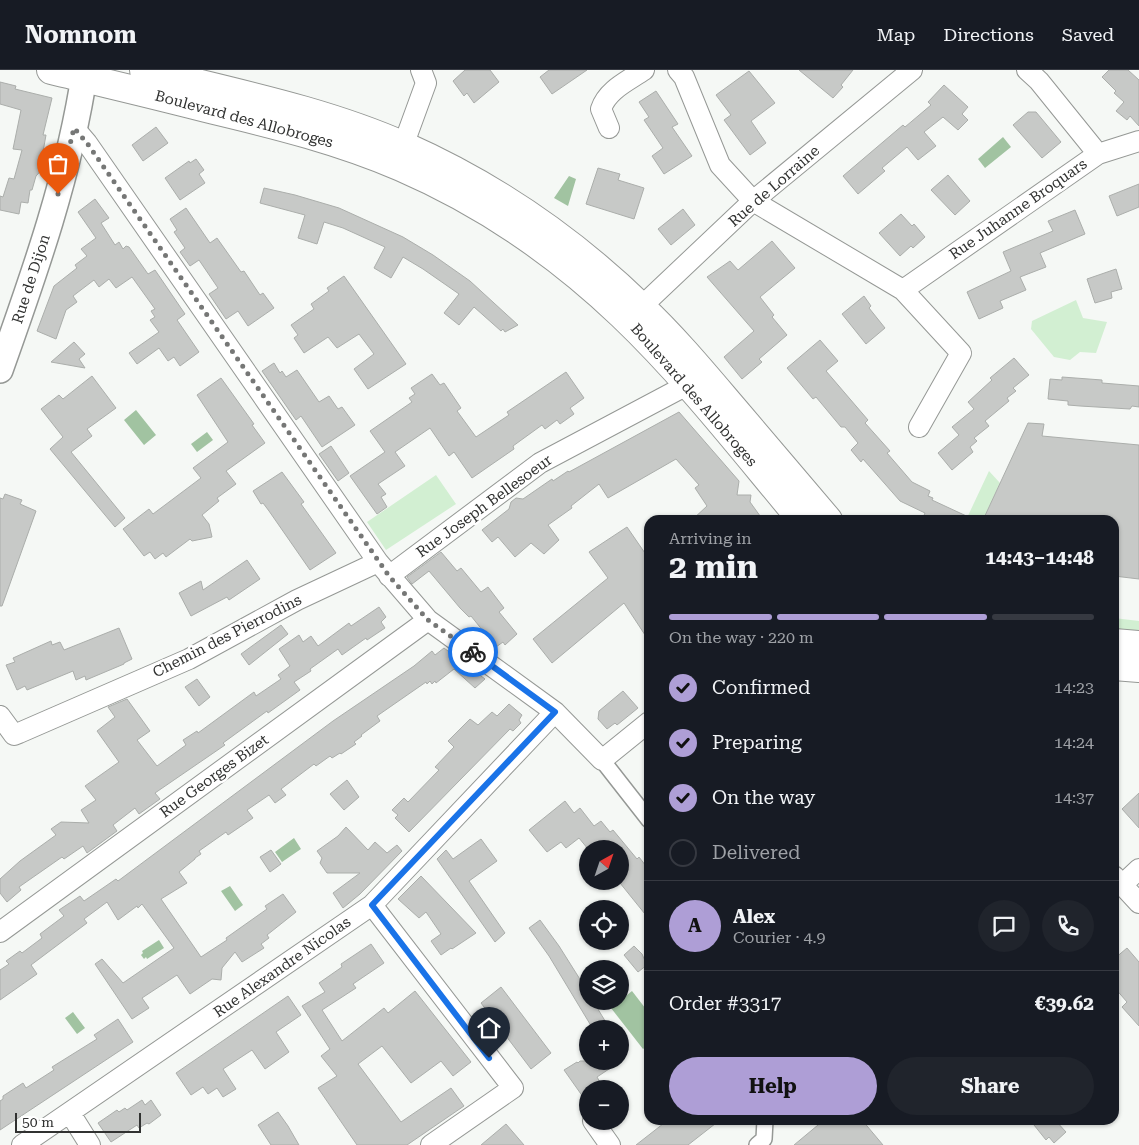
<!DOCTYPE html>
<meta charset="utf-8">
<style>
:root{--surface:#171b24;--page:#20242c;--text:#f1f3f6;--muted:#9ea1a6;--line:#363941;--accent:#ae9ed6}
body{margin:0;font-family:"Roboto Serif",serif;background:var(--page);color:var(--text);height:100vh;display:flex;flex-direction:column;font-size:19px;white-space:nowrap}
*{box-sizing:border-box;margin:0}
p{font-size:16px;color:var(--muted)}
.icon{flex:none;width:28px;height:28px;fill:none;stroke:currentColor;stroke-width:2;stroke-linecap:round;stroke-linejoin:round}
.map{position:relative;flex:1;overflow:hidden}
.sheet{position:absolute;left:644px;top:445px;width:475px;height:610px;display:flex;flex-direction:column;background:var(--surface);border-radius:15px;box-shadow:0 1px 4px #0004}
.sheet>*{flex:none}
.needle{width:32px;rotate:40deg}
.fabs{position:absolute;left:579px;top:770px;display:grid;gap:10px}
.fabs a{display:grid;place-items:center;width:50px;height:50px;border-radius:50%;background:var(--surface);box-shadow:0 1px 4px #0004;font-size:25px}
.scale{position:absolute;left:15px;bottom:12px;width:126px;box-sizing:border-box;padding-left:5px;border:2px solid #313231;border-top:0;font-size:14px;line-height:18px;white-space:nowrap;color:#313231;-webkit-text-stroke:4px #fff;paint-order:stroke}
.pin{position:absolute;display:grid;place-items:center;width:42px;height:42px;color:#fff;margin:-51px -21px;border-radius:50% 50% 50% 0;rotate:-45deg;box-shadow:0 0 5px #0007}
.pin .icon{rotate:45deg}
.courier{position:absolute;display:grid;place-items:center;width:50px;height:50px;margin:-25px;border:4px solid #1a73e8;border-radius:50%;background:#fff;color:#222;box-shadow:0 1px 6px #0007}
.head em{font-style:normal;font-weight:700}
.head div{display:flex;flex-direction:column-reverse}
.head{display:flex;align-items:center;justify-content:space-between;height:85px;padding:0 25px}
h1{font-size:32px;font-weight:700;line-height:38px}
.bar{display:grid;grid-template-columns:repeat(4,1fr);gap:8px 5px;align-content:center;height:60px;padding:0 25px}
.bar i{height:6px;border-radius:4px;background:var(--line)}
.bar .on{background:var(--accent)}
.bar p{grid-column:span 4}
.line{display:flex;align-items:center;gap:12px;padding:0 25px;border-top:1px solid var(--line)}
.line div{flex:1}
.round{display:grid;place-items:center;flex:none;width:52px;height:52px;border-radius:26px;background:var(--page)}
ol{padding:0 25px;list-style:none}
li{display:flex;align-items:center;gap:15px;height:55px}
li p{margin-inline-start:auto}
li .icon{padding:5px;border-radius:50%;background:var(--accent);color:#111;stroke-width:4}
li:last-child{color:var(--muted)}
li i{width:28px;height:28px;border:2px solid var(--line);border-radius:50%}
.action{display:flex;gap:10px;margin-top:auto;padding:10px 25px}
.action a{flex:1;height:58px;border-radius:30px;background:var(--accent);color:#111;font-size:20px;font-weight:700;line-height:58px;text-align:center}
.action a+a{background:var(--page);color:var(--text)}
header{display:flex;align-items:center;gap:30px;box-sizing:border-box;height:70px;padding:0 25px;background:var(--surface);border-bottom:1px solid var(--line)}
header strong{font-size:24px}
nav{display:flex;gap:28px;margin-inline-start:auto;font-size:18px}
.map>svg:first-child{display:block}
.green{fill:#d2efd2}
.water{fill:#a1c3a1}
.building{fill:#c7c9c7;stroke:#abaeab}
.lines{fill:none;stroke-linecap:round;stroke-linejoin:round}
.pedestrian-casing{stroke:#959895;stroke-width:18}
.minor-casing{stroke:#959895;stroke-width:22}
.tertiary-casing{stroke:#959895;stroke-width:28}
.primary-casing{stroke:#959895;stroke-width:30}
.pedestrian{stroke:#fff;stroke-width:15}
.minor{stroke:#fff;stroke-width:20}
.tertiary{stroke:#fff;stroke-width:25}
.primary{stroke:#fff;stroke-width:28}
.done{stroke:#767776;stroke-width:5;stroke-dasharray:0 9}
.route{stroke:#1a73e8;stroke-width:6}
.labels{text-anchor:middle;stroke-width:5;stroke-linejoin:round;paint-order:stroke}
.street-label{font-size:15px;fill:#313231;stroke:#fff}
</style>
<header>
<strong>Nomnom</strong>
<nav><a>Map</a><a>Directions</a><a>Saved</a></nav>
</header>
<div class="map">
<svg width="1139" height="1075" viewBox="0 0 1139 1075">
<rect width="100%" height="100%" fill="#f5f8f5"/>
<path class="green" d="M1076,230L1083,248L1107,252L1096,283L1080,282L1070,290L1054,287L1031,259L1032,251Z
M989,401L1000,413L983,450H966Z
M436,405L456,434L386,480L367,452Z
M1114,548L1139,551V562L1114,560Z"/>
<path class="water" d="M1003,67L1011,77L985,98L978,89Z
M569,106L576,109L568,136L554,128Z
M136,340L156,365L144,375L124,350Z
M207,362L213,370L197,382L191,374Z
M294,768L301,779L282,792L275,782Z
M230,816L243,835L235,841L221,821Z
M159,870L164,878L147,889L146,887L144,889L141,885L143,883L142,881Z
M632,921L649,943V975L643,979L611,938Z
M73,942L85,958L77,964L65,948Z"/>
<path class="building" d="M465,0H490L499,12L474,33L467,23L464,26L453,11Z
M549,0H587L552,24L540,7Z
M799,0H853L841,15L843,17L833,28Z
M1109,0H1128L1139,10V56L1130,46L1127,50L1116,41L1124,32L1114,23L1116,21L1102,7Z
M749,1L775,33L751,51L766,73L750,85L724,50L731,45L716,25Z
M0,12L16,16L15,19L52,28L43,65H46L41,93L47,94L36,106L32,120H30L28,133L21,132L19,144L0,140V126L3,127L9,108L14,109L22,80L13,79L21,40L0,34Z
M944,15L968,37L962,44L968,50L958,60L943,47L924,62L936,76L918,90L907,77L882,98L885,101L858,124L843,106L903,55L905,57L931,35L928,32Z
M656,21L678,54L672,57L692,86L664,104L652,86L663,78L644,50L649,47L639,32Z
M1028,42H1036L1061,72L1042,88L1013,55Z
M156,57L168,73L143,91L132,75Z
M196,89L204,100L199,104L205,113L180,130L165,108L189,91L190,93Z
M598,98L620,104L618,110L644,118L634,149L586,134Z
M948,105L970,131L955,145L931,120Z
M1139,114V137L1117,146L1109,126Z
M264,118L295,125L339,138L403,167L433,185L470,211L518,255L505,262L503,259L501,261L474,237L459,255L444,243L459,224L423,199L403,187L391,208L374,198L385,177L343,158L324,152L317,174L298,168L305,145L260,133Z
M95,129L109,148L101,153L115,175L119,172L123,179L126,176L129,177L148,204L155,200L185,244L177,250L199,282L180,296L174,287L168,291L159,278L137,294L129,283L159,262L150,250L155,247L151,241L155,239L132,207L116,218L109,209L99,217L94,210L73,226L77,232L66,240L56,269L37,261L54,216L77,198L75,195L87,186L81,179L96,168L78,142Z
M186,138L210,173L217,168L241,202L244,201L260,225L263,223L274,238L248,256L238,241L226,249L209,224L218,218L199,190L190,196L180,182L185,178L174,162L177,160L170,149Z
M683,139L695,155L671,175L658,159Z
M1075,140L1085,164L1040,183L1046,197L1020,207L1026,220L1000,231L1003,238L979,249L967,222L1011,201L1003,182L1053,161L1048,151Z
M901,144L912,156L914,154L925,167L913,178L911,176L900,186L879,163Z
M772,171L795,198L760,227L774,245L772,247L787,265L759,289L762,292L742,309L724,287L754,261L707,207L730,191L738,200Z
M1116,199L1122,219L1111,222L1112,228L1095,233L1087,209Z
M344,206L406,294L368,319L354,299L374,284L359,264L337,278L328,267L304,283L294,268L298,265L291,255L314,239L311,234L329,221L327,218Z
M864,226L871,236L869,238L885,258L866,274L842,244Z
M820,270L838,291L826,301L868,350L865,353L890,381L887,383L912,412L930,421L928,426L933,428L932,430L975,450H922L925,443L900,431L863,389L861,392L851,380L858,373L845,357H841L816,327L813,329L787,298Z
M74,272L85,284L79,289L85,298L51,292Z
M1014,288L1029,305L1013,318L1016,321L1007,328L1009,331L985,351L989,356L974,368L977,371L970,377L973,382L952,400L938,383L959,365L952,357L974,339L968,332L992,310L990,308Z
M274,293L280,303L282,301L286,307L297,300L319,332L329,326L338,339L342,337L355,355L322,377L301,346L296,350L262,301Z
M566,302L584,328L570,338L574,344L560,354L557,350L545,359L542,355L513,376L514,379L472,408L454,382L449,386L430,358L395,382L405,396L378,414L386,424L381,427L387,437L377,444L350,406L385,382L370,361L412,332L409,328L415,324L411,318L432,304L440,315L444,313L461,338L457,341L476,367L509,345L507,342Z
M92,306L116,338L87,359L92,366L71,382L125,448L115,457L50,379L63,367L41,339L59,325L63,329Z
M1062,307L1102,310V313L1139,316V337L1132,336L1130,339L1080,336L1068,335V331L1048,329L1050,309L1062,310Z
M221,308L254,354L252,355L265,373L226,401L236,414L217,428L219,431L202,445L209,454L212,467L192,471L190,469L166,487L163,483L155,489L150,482L144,486L123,459L149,439L153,444L201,408L193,398L228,372L197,325Z
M679,342L739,411L737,425H751L750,432L763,450H692L707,436L695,418L699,415L676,389L608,428L599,414L571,436L572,438L548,455L559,470L544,484L531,473L515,487L498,467L492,472L482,460L509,439L511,432L516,428L523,429L552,409L553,411L568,401L569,402Z
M1028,353L1044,354L1042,366L1139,375V509L1114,506V450H983Z
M331,376L349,403L338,411L319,384Z
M282,402L304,432L301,434L336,483L310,500L269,441L263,433L261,434L253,421Z
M5,424L22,430L20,434L36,441L2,536H0V428L3,429Z
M627,457L649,489V571L624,533L552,593L533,569L608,508L589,482Z
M441,482L457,501L461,498L481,522L488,517L504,538L499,542L517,564L505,575L503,572L496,577L471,546L469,547L460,538L429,501L412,514L407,507Z
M247,490L260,509L229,530L227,527L191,546L179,523L201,511L203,520Z
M379,537L386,547L381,552L385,558L367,570L366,568L342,585L338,579L310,599L311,601L294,612L300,620L268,643L267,641L223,673L225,675L155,723L160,729L139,744L135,738L113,755L117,761L87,783L83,776L64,789L62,787L19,817L21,820L7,832L0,823V809L20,791L56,765L51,759L61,752L89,753L81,740L96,730L85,716L119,692L97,661L115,647L108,637L127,629L150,661L137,670L157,696L186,675L183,670L197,661L198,663L254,622L256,626L281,609L278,605L290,596L279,579L299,565L303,572L311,566L318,576L349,553L351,556Z
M281,555L288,564L249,595L241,584Z
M119,558L132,589L124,593V594L86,610L85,606L76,610L73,601L27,620L25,616L17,620L6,595L15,592L13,588L51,571L52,575L60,572L64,580Z
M444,578L485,609L475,618L454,599L436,613L435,611L432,614L430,611L427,614L426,612L377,646L380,651L361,665L362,666L354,672L356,674L341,684L340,683L332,688L330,686L316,696L314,694L281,719L286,725L275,733L269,725L247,740L253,748L228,765L226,762L199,781L201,784L195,788V789L179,802L187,813L161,829L201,887L227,870L226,868L267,839L265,836L283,824L296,842L267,865L269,868L261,874L264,878L242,892L235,882L222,898L221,910L212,909L190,924L177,905L142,928L149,938L132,949L95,894L102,889L123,913L174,878L142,834L138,838L137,836L118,850L107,832L84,849L87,853L31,895L37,904L0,930V900L9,894L6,891L20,881L22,883L42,868L40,864L64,846L59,840L80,826L84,831L116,809L118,811L333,651L414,596L432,581L435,585Z
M197,609L210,627L199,636L185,617Z
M623,621L638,638L617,655L615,653L607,659L598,649L599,641Z
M509,634L522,645L519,650L521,653L513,661L510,659L409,762L395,748L398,745L392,740L404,728L408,732L439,700L435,697L454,677L448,671L470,649L478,655L492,642L497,646Z
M347,710L359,727L344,740L330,724Z
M1139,723V758L1122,739Z
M565,731L574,743L580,738L594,756L601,751L610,762L613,760L637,789L639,787L649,800V849L620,813V779H588L579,768L566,778L561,772L547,782L529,760Z
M346,757L368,780L375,772L387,783L397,775L402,781L360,824L343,838L333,823L360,803H327L320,793L322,788L317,781L338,766Z
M481,769L497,791L469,811L505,863L495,872L437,789L446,780L453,789Z
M271,780L281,794L270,802L260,787Z
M421,806L476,863L452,879L451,878L441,885L431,871L441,864L426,842L419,848L398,829Z
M540,850L559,876L588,922V931H593L610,959H593L549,886L529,858Z
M371,874L384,893L353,914L356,918L322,940L342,971L384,938L388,943L415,921L471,992L453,1006L441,991L411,1013L382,976L358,994L401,1052L451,1018L464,1036L407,1075H357L318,1018L337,1006L321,986L330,979L302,936L325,922L319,913L342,897L341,894Z
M634,876L642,884L647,895L638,902L624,885Z
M1127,878L1139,892V956L1122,937L1127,932L1114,917V889Z
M501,917L551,983L531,999L481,933Z
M288,926L301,945L276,962L289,982L265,999L252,980L223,999L236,1019L223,1027L217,1018L208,1024L203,1017L191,1025L176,1003Z
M118,949L133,972L0,1060V1031L3,1029V1026L23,1013L26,1018L54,1000L52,997L97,969L94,965Z
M580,991H621L597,1007L604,1019H588V1034L564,1000L577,992L578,993Z
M142,1030L145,1035L151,1030L161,1045L149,1054L147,1053L139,1058L137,1055L111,1072L98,1053L117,1040L119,1042L125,1038L127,1040Z
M278,1042L288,1056L299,1075H271L258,1055Z
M668,1050H720L688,1075H636Z
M824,1050H862L883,1075H794Z
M1030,1050H1055L1066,1062L1054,1073L1049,1067L1046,1070Z
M506,1054L524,1075H481Z"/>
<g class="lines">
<g class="pedestrian-casing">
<path id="pedestrian" d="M602,690L649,750
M757,1075L764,1069L765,1050"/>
</g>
<g class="minor-casing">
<path id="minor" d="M678,0L684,7L720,95L753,131L903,220L1098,84L1139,71
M1027,0L1039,11L1098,84
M609,58L601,39C607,20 628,11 644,0
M75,59L87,73L378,492L428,550L555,642L602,690L649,652
M403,76L426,13L421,0
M903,220L961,283L919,357
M641,237L753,131L912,0
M389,506L540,393L687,315
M0,646L14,665L19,663L189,589L297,530L378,492
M1114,806L1139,833
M1122,815L1139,799
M372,835L513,1018L431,1075
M0,862L428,550
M70,1043L90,1075
M593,1051L610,1075
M22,1075L372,835L555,642"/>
</g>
<g class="tertiary-casing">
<path id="tertiary" d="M0,300C35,202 70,103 85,0"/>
</g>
<g class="primary-casing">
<path id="primary" d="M51,0C105,13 160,26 214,40C277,55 341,71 401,97C482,132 558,184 622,245C687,307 744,381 802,450
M144,0C230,22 323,40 404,76C492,115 572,170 641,237C674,268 703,303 732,337C764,375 796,412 828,450
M1114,573L1139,575
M1114,596L1139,598"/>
</g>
<use href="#pedestrian" class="pedestrian"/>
<use href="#minor" class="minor"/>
<use href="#tertiary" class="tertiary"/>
<use href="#primary" class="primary"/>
</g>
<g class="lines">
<path class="done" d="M58,124L74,58L87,73L389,506L428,550L473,582"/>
<path class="route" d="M473,582L555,642L372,835L489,988"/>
</g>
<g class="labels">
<g class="street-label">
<text transform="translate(244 49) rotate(15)" y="5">Boulevard des Allobroges</text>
<text transform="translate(774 116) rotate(-41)" y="5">Rue de Lorraine</text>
<text transform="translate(1018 139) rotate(-35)" y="5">Rue Juhanne Broquars</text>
<text transform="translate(31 209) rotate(-72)" y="5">Rue de Dijon</text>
<text transform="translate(694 325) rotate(49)" y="5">Boulevard des Allobroges</text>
<text transform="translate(484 436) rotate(-36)" y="5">Rue Joseph Bellesoeur</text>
<text transform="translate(227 566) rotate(-27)" y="5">Chemin des Pierrodins</text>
<text transform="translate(214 706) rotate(-36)" y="5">Rue Georges Bizet</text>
<text transform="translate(282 897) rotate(-35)" y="5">Rue Alexandre Nicolas</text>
</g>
</g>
</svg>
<div class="fabs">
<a><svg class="needle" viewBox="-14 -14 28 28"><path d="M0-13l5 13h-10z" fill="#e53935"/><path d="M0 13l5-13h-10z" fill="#9ea1a6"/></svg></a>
<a><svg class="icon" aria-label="locate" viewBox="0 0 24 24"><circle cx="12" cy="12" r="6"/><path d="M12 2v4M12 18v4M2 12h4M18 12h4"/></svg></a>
<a><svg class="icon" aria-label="layers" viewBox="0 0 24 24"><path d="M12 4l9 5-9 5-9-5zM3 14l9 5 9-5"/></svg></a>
<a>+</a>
<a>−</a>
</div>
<div class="scale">50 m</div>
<div class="pin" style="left:58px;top:124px;background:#ea580c"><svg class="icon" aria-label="bag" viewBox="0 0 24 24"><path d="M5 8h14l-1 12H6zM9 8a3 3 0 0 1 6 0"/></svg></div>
<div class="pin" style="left:489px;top:988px;background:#1f2937"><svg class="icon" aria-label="home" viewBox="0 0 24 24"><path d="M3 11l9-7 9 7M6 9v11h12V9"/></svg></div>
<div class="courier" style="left:473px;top:582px"><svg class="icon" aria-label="bike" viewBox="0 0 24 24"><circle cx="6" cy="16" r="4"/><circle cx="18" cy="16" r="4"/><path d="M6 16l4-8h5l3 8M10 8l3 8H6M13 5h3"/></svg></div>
<section class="sheet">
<div class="head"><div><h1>2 min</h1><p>Arriving in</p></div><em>14:43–14:48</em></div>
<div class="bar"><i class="on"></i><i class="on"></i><i class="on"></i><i></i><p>On the way · 220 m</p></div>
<ol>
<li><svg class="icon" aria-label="check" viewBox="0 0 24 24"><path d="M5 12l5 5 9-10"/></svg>Confirmed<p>14:23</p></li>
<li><svg class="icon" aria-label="check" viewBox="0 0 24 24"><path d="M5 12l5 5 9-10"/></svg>Preparing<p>14:24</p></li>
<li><svg class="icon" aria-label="check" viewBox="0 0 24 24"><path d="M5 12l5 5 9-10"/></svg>On the way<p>14:37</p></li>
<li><i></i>Delivered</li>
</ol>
<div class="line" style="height:90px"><b class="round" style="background:var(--accent);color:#111">A</b><div><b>Alex</b><p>Courier · 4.9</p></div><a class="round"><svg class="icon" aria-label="chat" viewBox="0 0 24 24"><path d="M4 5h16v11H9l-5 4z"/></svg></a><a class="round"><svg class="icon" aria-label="phone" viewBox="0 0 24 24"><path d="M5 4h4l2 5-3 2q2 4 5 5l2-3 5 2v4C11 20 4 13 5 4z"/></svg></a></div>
<div class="line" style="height:65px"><div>Order #3317</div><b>€39.62</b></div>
<div class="action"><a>Help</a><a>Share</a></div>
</section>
</div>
